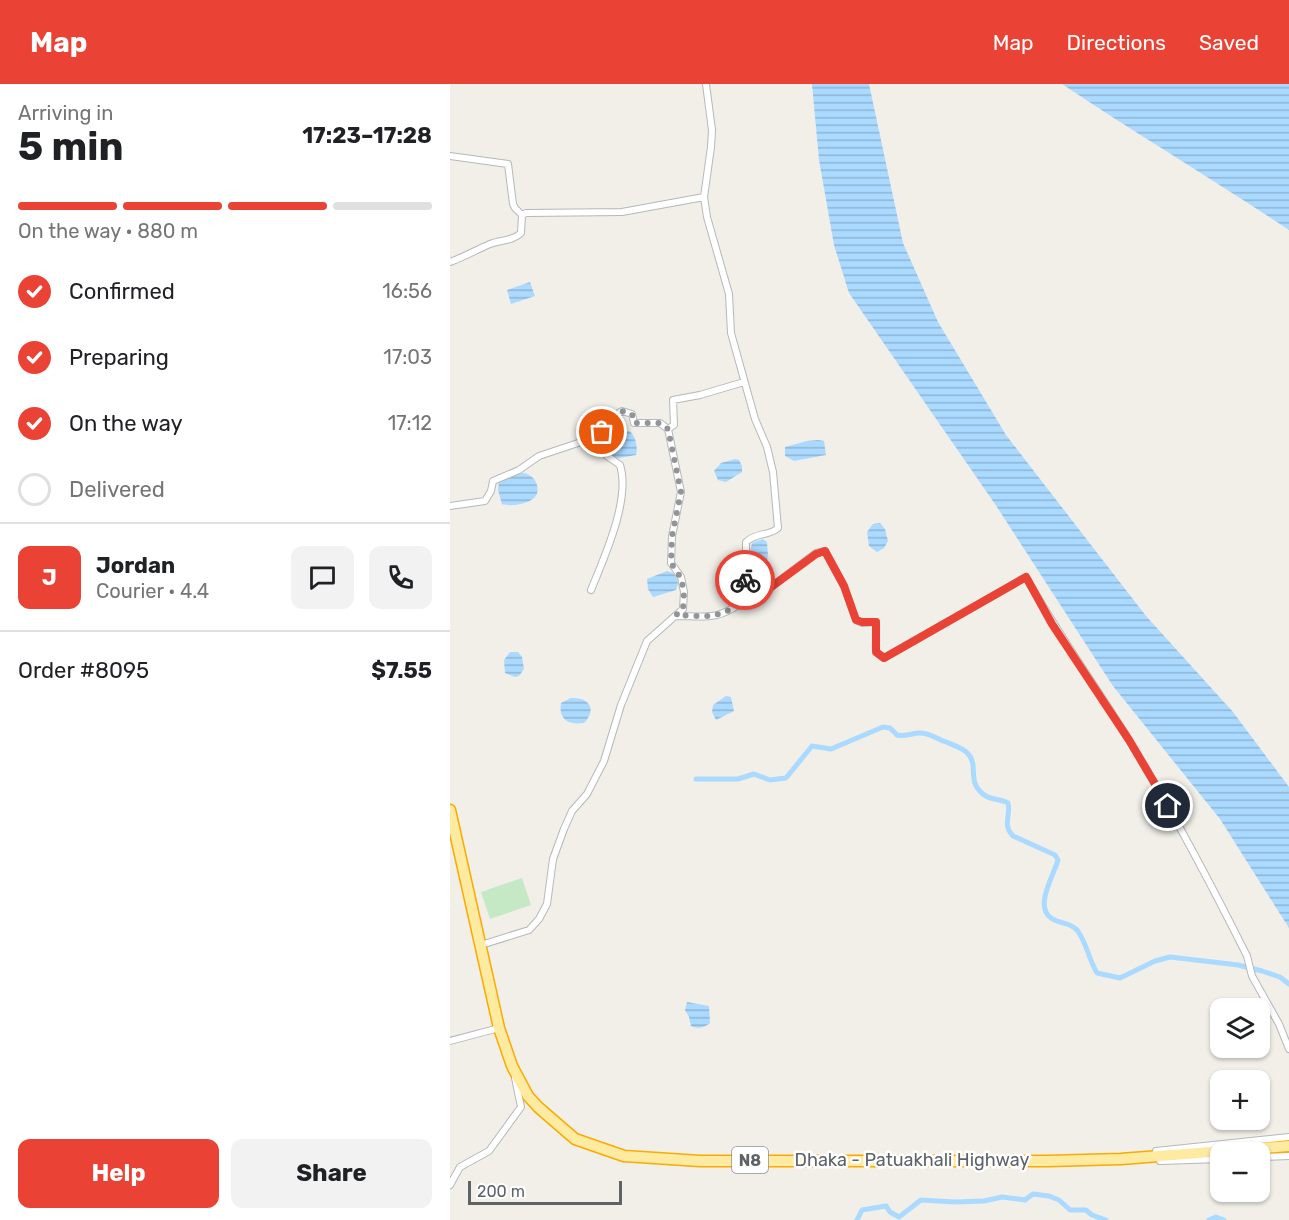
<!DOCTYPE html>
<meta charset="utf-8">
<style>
:root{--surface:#fff;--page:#f2f2f2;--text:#202124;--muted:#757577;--line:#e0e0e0;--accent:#ea4335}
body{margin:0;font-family:Rubik,sans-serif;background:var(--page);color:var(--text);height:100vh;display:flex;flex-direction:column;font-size:22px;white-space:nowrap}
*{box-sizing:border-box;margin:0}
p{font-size:20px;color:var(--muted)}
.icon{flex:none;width:33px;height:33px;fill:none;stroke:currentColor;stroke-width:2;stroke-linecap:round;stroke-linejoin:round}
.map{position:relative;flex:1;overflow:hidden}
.details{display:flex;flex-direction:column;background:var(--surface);width:450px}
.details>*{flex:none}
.fabs{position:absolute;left:760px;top:914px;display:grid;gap:12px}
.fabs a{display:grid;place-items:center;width:60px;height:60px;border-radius:12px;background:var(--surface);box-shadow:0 2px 4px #0004;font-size:30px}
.scale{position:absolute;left:18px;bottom:15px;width:154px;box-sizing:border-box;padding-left:6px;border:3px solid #5f6368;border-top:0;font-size:16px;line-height:21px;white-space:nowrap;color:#5f6368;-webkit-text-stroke:4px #fff;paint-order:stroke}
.pin{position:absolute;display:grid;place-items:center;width:51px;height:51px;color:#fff;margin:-26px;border:3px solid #fff;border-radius:50%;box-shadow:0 2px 6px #0007}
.courier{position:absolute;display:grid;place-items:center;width:60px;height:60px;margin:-30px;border:4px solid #ea4335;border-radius:50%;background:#fff;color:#222;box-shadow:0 2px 8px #0007}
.overview em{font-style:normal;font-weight:700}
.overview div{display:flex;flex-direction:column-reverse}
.overview{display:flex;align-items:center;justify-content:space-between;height:102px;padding:0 18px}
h1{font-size:39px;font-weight:700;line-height:45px}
.bar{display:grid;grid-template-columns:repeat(4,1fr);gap:9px 6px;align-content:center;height:72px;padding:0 18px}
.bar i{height:8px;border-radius:4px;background:var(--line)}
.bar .on{background:var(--accent)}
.bar p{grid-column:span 4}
.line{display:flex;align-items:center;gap:15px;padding:0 18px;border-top:2px solid var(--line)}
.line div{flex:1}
.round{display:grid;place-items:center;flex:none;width:63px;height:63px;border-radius:12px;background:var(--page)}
ol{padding:0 18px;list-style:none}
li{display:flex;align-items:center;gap:18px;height:66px}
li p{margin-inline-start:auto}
li .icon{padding:6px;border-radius:50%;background:var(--accent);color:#fff;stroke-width:4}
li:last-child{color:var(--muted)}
li i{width:33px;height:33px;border:3px solid var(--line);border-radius:50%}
.button{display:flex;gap:12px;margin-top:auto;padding:12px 18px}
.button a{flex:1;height:69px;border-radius:12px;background:var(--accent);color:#fff;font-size:24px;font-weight:700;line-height:69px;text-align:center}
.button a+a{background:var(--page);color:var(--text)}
header{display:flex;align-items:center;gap:36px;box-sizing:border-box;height:84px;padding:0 30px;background:var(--accent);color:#fff}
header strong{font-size:28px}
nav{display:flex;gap:33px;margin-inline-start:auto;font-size:21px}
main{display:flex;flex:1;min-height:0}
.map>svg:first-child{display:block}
.park{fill:#c5e8c5}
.water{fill:url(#water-rules)}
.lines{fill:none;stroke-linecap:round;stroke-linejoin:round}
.canal{stroke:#aadaff;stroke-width:5}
.minor-casing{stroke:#b5b8bc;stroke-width:8}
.trunk-casing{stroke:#f9ab00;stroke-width:13}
.minor{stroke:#fff;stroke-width:6}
.trunk{stroke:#feeaa1;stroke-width:10}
.done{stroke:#929495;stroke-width:6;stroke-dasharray:0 10.8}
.route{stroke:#ea4335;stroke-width:8}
.labels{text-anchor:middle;stroke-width:5;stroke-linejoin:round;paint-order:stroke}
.shield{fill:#fff;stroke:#8f9295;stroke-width:1.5}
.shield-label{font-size:16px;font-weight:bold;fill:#5f6368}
.street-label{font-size:18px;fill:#5f6368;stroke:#fff}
</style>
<header>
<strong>Map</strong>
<nav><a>Map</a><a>Directions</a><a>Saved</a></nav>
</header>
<main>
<section class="details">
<div class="overview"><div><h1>5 min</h1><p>Arriving in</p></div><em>17:23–17:28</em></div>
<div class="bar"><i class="on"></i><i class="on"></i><i class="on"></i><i></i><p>On the way · 880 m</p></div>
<ol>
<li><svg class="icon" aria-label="check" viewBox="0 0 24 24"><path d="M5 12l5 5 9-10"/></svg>Confirmed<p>16:56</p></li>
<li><svg class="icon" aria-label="check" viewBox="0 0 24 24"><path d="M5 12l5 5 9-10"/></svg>Preparing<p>17:03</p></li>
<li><svg class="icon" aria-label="check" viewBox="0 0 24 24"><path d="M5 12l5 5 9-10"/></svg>On the way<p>17:12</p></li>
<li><i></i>Delivered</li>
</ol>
<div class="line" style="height:108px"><b class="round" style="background:var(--accent);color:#fff">J</b><div><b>Jordan</b><p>Courier · 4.4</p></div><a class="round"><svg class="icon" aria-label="chat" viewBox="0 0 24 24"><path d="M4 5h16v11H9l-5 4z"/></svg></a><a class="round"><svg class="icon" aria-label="phone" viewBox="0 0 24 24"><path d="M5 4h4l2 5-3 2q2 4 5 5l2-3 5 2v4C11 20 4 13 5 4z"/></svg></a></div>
<div class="line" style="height:78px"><div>Order #8095</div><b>$7.55</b></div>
<div class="button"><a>Help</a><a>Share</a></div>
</section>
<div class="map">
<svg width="839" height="1136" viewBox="0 0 839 1136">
<defs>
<pattern id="water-rules" width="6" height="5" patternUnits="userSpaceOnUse" patternTransform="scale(1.5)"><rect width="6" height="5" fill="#aadaff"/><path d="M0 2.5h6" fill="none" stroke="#8eb4d2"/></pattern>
</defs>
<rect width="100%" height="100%" fill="#f1efe8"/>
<path class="park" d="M72,794L81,821L40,835L31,808Z"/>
<path class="water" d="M362,0H419L453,159L488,238L556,351L696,532L783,628L839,703V844L770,735L663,602L545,420L399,209L384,161L369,76Z
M612,0H839V146C764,96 687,50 612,0Z
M80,198L85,212L61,220L57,206Z
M179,347C186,351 188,364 186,371L163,375L160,374L156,355L157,351Z
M368,356L374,357L376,371L344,377L335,372V363L357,357Z
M285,375L289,376L292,382V388L276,398L268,396L264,387L271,379Z
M72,389C84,389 93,405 84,414C78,420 60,423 52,420L48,406L49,397Z
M430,439L435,445L438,457L434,464L427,468L419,462L417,448L423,440Z
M313,455L317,458L318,472L317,477L310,481L304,479L300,468L302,459Z
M217,487C227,489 230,497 226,506L203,513L198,505L197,495Z
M60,568H68L72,573L74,585L69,592L65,593L55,589L54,576Z
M276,612L281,613L284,627L266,636L262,628L263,621Z
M121,614C138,613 148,624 134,639C119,641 108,636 111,619Z
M237,918L259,922L260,939C255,944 246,945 241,942L239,933L235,926Z"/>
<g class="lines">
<path class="canal" d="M246,695H288L304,690L320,696L336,694L362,662L381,665L433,643L440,644L447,651C456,653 462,649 470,649C480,649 487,655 496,658C508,663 521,666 523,681C524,693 522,701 533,710C541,717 550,714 558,719C561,732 552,741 563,752L605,771L608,776C604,791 584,822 601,834C609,840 620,838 627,846C636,857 639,876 647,889L670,894L705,877L720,873L788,881L812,887L830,893L839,900
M407,1136L412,1126L436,1122L440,1128L449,1133L471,1116L505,1118L534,1117L552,1113L575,1116L583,1110L599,1112L609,1116L620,1126H636L642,1131L656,1136
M759,1136L766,1133L774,1136"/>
<g class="minor-casing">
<path id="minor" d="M0,72L58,80L63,120L65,124L72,131
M0,178C14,173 26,166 40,160C50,156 63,157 71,149L72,131L76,129L172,128L254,113
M0,422L35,417L41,407L43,397L69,386L89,372L149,352L152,348L159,346L165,331L172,327L182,330L184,339H210L218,345L224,341L223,316L250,311L294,298
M296,492L307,486L317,506L366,469L375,467L394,502L406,536L412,539L426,538V568L434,574L576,493C607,549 645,601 679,656C722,726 760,798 797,872L802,892L829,940L839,965
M141,506C154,474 181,415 170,381L157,372L152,348
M226,532C254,532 266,537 291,519L296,492V458C306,448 320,452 328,444L323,388L317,363L305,335L281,249L279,210L257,133L254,113L261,63L262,46L256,0
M31,861L79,846L89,835L97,820L103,775L114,745L122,727L137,710L154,677L171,621L197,557L233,525L234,508L231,493L221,479L222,452L231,408L218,345
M0,957L49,944
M706,1067L839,1053
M810,1073L839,1072
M710,1077L771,1075
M0,1101L10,1083L39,1067L71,1023L65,994"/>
</g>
<g class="trunk-casing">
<path id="trunk" d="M0,726L49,944L62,982L78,1012L88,1023L125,1055L174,1072L250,1077H598L671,1075L839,1062"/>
</g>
<use href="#minor" class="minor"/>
<use href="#trunk" class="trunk"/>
</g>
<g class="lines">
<path class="done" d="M152,348L159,346L165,331L172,327L182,330L184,339H210L218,345L231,408L222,452L221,479L231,494L234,508L233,525L226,531C254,532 266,536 291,519L295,496"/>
<path class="route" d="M295,496L296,492L307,486L317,506L366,470L375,467L394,502L406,536L412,538H426V568L434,574L576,493L602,540L679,656L718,722"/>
</g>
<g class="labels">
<rect class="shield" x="282" y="1063" width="36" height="26" rx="4.5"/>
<g class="shield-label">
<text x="300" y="1082">N8</text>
</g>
<g class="street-label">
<text x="462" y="1082">Dhaka - Patuakhali Highway</text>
</g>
</g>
</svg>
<div class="fabs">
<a><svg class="icon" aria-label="layers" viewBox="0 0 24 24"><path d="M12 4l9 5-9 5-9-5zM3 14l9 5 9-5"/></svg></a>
<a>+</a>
<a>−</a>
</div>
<div class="scale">200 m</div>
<div class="pin" style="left:152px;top:348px;background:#ea580c"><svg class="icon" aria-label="bag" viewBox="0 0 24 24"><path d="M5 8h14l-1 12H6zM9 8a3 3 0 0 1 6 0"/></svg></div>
<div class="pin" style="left:718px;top:722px;background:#1f2937"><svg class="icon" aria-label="home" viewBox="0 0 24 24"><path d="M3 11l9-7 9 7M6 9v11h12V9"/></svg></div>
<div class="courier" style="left:295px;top:496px"><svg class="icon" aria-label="bike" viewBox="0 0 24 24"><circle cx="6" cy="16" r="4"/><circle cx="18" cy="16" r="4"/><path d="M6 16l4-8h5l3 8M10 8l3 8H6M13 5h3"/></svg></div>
</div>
</main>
